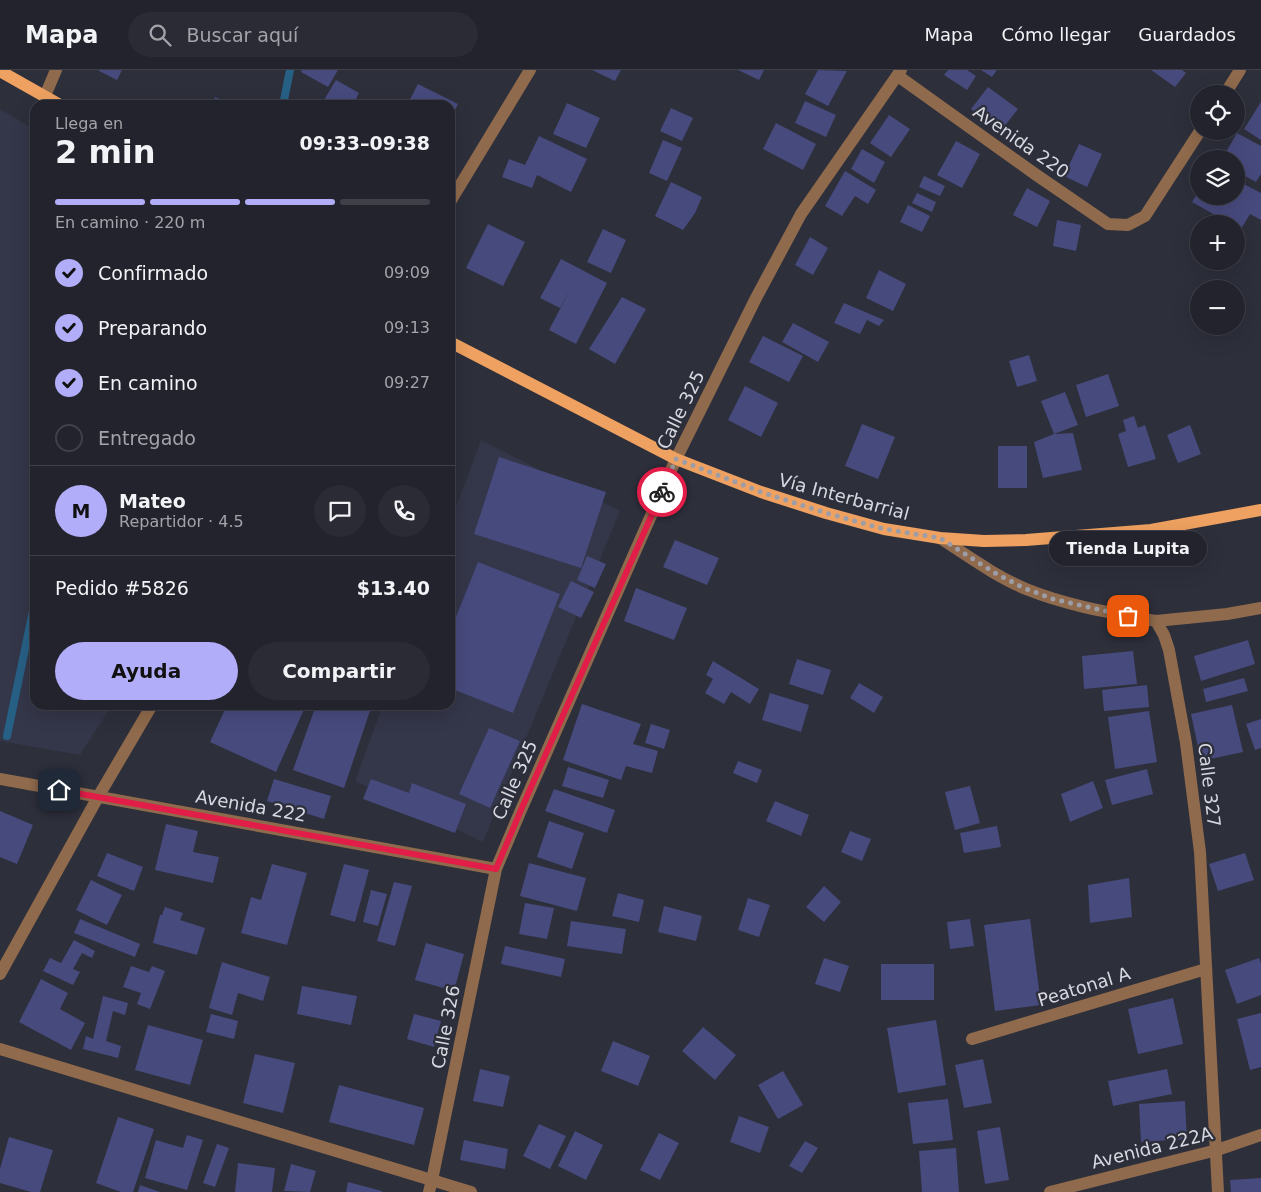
<!DOCTYPE html>
<html lang="es">
<meta charset="utf-8">
<style>
:root{--surface:#22232c;--page:#2a2b34;--text:#f1f3f6;--muted:#a2a4a9;--line:#3f4048;--accent:#b2adf9}
body{margin:0;font-family:"DejaVu Sans",sans-serif;background:var(--page);color:var(--text);height:100vh;display:flex;flex-direction:column;font-size:19px;white-space:nowrap}
*{box-sizing:border-box;margin:0}
p{font-size:16px;color:var(--muted)}
.icon{flex:none;width:28px;height:28px;fill:none;stroke:currentColor;stroke-width:2;stroke-linecap:round;stroke-linejoin:round}
.map{position:relative;flex:1;overflow:hidden}
.drawer{position:absolute;left:30px;top:30px;width:425px;height:610px;display:flex;flex-direction:column;background:var(--surface);border-radius:15px;box-shadow:0 5px 20px #0002,0 0 0 1px var(--line)}
.drawer>*{flex:none}
.controls{position:absolute;left:1190px;top:15px;display:grid;gap:10px}
.controls a{display:grid;place-items:center;width:55px;height:55px;border-radius:50%;background:var(--surface);box-shadow:0 5px 20px #0002,0 0 0 1px var(--line);font-size:25px}
.pin{position:absolute;display:grid;place-items:center;width:42px;height:42px;color:#fff;margin:-21px;border-radius:10px;box-shadow:0 2px 8px #0006}
.courier{position:absolute;display:grid;place-items:center;width:50px;height:50px;margin:-25px;border:4px solid #e11d48;border-radius:50%;background:#fff;color:#222;box-shadow:0 1px 6px #0007}
.bubble{position:absolute;height:35px;border-radius:18px;background:var(--surface);box-shadow:0 5px 20px #0002,0 0 0 1px var(--line);font-size:16px;font-weight:600;line-height:35px;text-align:center}
.head em{font-style:normal;font-weight:600}
.head div{display:flex;flex-direction:column-reverse}
.head{display:flex;align-items:center;justify-content:space-between;height:85px;padding:0 25px}
h1{font-size:32px;font-weight:600;line-height:38px}
.bar{display:grid;grid-template-columns:repeat(4,1fr);gap:8px 5px;align-content:center;height:60px;padding:0 25px}
.bar i{height:6px;border-radius:4px;background:var(--line)}
.bar .on{background:var(--accent)}
.bar p{grid-column:span 4}
.line{display:flex;align-items:center;gap:12px;padding:0 25px;border-top:1px solid var(--line)}
.line div{flex:1}
.round{display:grid;place-items:center;flex:none;width:52px;height:52px;border-radius:26px;background:var(--page)}
ol{padding:0 25px;list-style:none}
li{display:flex;align-items:center;gap:15px;height:55px}
li p{margin-inline-start:auto}
li .icon{padding:5px;border-radius:50%;background:var(--accent);color:#111;stroke-width:4}
li:last-child{color:var(--muted)}
li i{width:28px;height:28px;border:2px solid var(--line);border-radius:50%}
.cta{display:flex;gap:10px;margin-top:auto;padding:10px 25px}
.cta a{flex:1;height:58px;border-radius:30px;background:var(--accent);color:#111;font-size:20px;font-weight:600;line-height:58px;text-align:center}
.cta a+a{background:var(--page);color:var(--text)}
header{display:flex;align-items:center;gap:30px;box-sizing:border-box;height:70px;padding:0 25px;background:var(--surface);border-bottom:1px solid var(--line)}
header strong{font-size:24px}
nav{display:flex;gap:28px;margin-inline-start:auto;font-size:18px}
.search{width:350px;height:45px;background:var(--page);display:flex;align-items:center;gap:12px;box-sizing:border-box;padding:0 18px;border-radius:28px;color:var(--muted);font-size:19px}
.map>svg:first-child{display:block}
.built{fill:#343649}
.lines{fill:none;stroke-linecap:round;stroke-linejoin:round}
.stream{stroke:#276085;stroke-width:8}
.building{fill:#474a7d}
.minor{stroke:#8f6a4c;stroke-width:12}
.major{stroke:#eea160;stroke-width:12}
.done{stroke:#9c9da6;stroke-width:5;stroke-dasharray:0 9}
.route{stroke:#e11d48;stroke-width:6}
.labels{text-anchor:middle;stroke-width:4.5;stroke-linejoin:round;paint-order:stroke}
.street-label{font-size:18px;fill:#d7d8e0;stroke:#2d2f3b}
</style>
<header>
<strong>Mapa</strong>
<div class="search"><svg class="icon" aria-label="search" viewBox="0 0 24 24"><circle cx="10" cy="10" r="6"/><path d="M15 15l6 6"/></svg>Buscar aquí</div>
<nav><a>Mapa</a><a>Cómo llegar</a><a>Guardados</a></nav>
</header>
<div class="map">
<svg width="1261" height="1122" viewBox="0 0 1261 1122">
<rect width="100%" height="100%" fill="#2d2f3b"/>
<path class="built" d="M0,39L35,60V635H112L80,685L0,671Z
M481,370L620,441L483,772L355,711L383,635H450V453Z"/>
<g class="lines">
<path class="stream" d="M283,35L290,0
M7,666L35,531"/>
</g>
<path class="building" d="M99,0H122L117,10L99,1Z
M302,0H338L328,17L301,2Z
M592,0H621L615,11Z
M738,0H764L759,10Z
M818,0L847,1L828,36L805,24Z
M948,0H967L976,6L967,20L944,5Z
M981,0H997L992,7Z
M1151,0H1182L1186,3L1175,17Z
M336,10L359,23L353,35H321Z
M418,14L458,34L450,50V35H407Z
M988,17L1018,39L1000,62L971,39Z
M215,27L234,35H212Z
M805,31L836,45L826,67L795,53Z
M1261,32V70L1244,59Z
M567,33L600,48L586,78L553,64Z
M671,38L693,48L682,71L660,61Z
M889,45L910,59L891,87L870,73Z
M776,53L816,74L803,100L763,79Z
M1237,63L1261,76V104L1256,112L1236,101V89H1222Z
M539,66L587,89L571,122L537,105L532,118L502,107L509,89L525,95Z
M663,70L682,78L667,111L649,103Z
M956,71L980,84L962,118L937,105Z
M1079,74L1102,84L1087,117L1064,106Z
M862,79L885,92L874,113L851,99Z
M845,101L876,120L868,134L855,126L842,146L825,136Z
M924,106L945,116L940,126L919,117Z
M1236,110L1261,123V150L1250,144L1241,159L1236,156V154H1231L1192,132L1199,121V126H1236Z
M671,112L702,127L695,143L683,160L655,146Z
M1027,118L1050,131L1037,157L1013,145Z
M917,123L936,132L932,142L912,133Z
M908,135L930,146L922,162L900,152Z
M1057,150L1081,155L1076,181L1053,176Z
M488,154L525,172L503,216L466,198Z
M603,159L626,170L611,203L587,192Z
M810,167L828,178L813,205L795,195Z
M561,189L607,213L576,274L549,260L570,220L560,238L540,228Z
M879,200L906,214L893,241L866,228Z
M622,227L646,239L615,294L589,279Z
M844,233L884,250L879,256L867,250L860,264L834,253Z
M793,253L829,272L818,292L782,272Z
M763,266L803,286L789,312L749,292Z
M1029,285L1037,311L1017,317L1009,291Z
M1108,304L1119,336L1086,347L1076,315Z
M745,316L778,333L761,367L728,350Z
M1065,322L1078,355L1054,364L1041,331Z
M1134,346L1138,358L1145,355L1156,389L1128,397L1118,364L1126,361L1123,350Z
M862,354L895,367L878,409L845,396Z
M1190,355L1201,384L1178,393L1167,365Z
M1073,363L1082,400L1043,408L1034,372L1054,364Z
M998,376H1027V418H998Z
M499,387L606,422L581,498L474,464Z
M675,470L719,488L707,515L663,497Z
M587,486L606,494L595,518L577,510Z
M478,492L560,524L513,643L450,618V562Z
M571,511L594,522L581,548L558,537Z
M636,518L687,538L674,570L624,551Z
M1248,570L1255,594L1201,611L1194,586Z
M1133,581L1137,614L1084,619L1082,586Z
M797,589L831,600L823,625L789,614Z
M713,591L759,619L750,634L731,622L724,634L705,623L713,609L706,605Z
M1244,608L1248,621L1206,632L1203,619Z
M859,613L883,627L874,643L850,628Z
M1147,615L1149,637L1104,641L1102,620Z
M770,623L809,635L801,662L762,650Z
M582,634L641,654L633,674L658,681L652,703L626,696L621,710L563,690Z
M227,635H306L276,702L210,672Z
M316,635H372L344,718L293,700Z
M1232,635L1243,682L1201,691L1191,644Z
M1149,641L1157,692L1115,699L1108,647Z
M1261,649V678L1255,680L1246,654Z
M651,654L670,660L664,679L645,673Z
M489,658L520,671L490,738L459,724Z
M738,691L762,700L757,713L733,703Z
M568,697L609,710L603,728L562,716Z
M1147,699L1153,724L1112,735L1105,710Z
M274,709L331,726L324,749L267,731Z
M371,709L409,723L412,713L466,734L455,763L363,729Z
M1093,711L1103,738L1070,752L1061,724Z
M970,716L980,753L955,760L945,722Z
M554,719L615,740L607,763L545,741Z
M775,731L809,745L801,766L766,751Z
M0,741L33,755L17,794L0,787Z
M549,751L584,763L572,799L537,787Z
M166,754L198,761L193,782L219,787L213,813L155,800Z
M997,756L1001,777L964,783L960,763Z
M850,761L871,769L862,791L841,782Z
M107,783L143,797L134,821L97,806Z
M1245,783L1254,810L1218,821L1209,794Z
M529,793L586,808L577,841L520,826Z
M272,794L307,803L287,875L241,863L251,827L261,830Z
M344,794L369,800L355,852L330,845Z
M1129,808L1132,847L1090,853L1088,815Z
M91,810L122,825L107,855L76,840Z
M394,812L412,816L395,876L377,871Z
M824,816L841,832L824,852L806,837Z
M371,820L387,824L378,856L363,852Z
M618,823L644,830L639,852L612,846Z
M748,828L770,835L759,867L738,860Z
M525,833L554,838L547,869L519,864Z
M664,836L702,846L696,871L658,862Z
M165,837L183,843L180,850L205,858L197,885L153,873L160,845H162Z
M80,849L140,874L135,887L74,863Z
M970,849L974,876L950,879L947,852Z
M1030,849L1041,935L995,941L984,855Z
M571,851L626,859L622,884L567,876Z
M74,870L95,881L92,888L82,883L73,899L80,902L73,915L43,901L50,888L61,893Z
M426,873L464,884L454,921L415,910Z
M505,876L565,889L561,907L501,894Z
M824,888L849,896L840,922L815,914Z
M1259,888L1261,893V925L1237,934L1225,900Z
M222,892L270,907L263,931L238,923L232,945L209,938Z
M881,894H934V930H881Z
M131,896L149,902L152,896L165,901L150,939L137,934L141,923L123,917Z
M41,909L68,923L60,939L85,953L71,980L19,952Z
M302,916L357,926L351,955L297,944Z
M103,926L128,933L125,945L113,941L106,971L121,976L118,988L83,979L86,966L93,969Z
M1173,928L1183,974L1138,984L1128,939Z
M1261,943V997L1250,1000L1237,949Z
M211,944L238,951L234,969L206,962Z
M414,944L441,951L434,977L407,969Z
M936,950L946,1015L898,1023L887,958Z
M148,955L203,970L190,1015L135,1000Z
M703,957L736,985L715,1010L682,981Z
M613,971L650,986L638,1016L601,1001Z
M255,984L295,993L283,1043L243,1033Z
M983,989L992,1033L964,1038L955,995Z
M480,999L510,1006L503,1037L473,1031Z
M1167,999L1172,1024L1113,1036L1108,1011Z
M783,1001L803,1035L778,1049L758,1015Z
M339,1015L424,1038L414,1075L329,1052Z
M948,1029L953,1070L913,1074L908,1033Z
M1185,1031L1187,1069L1141,1072L1139,1034Z
M739,1046L769,1057L760,1083L730,1072Z
M118,1047L154,1059L133,1122H121L96,1113Z
M539,1054L566,1066L550,1099L523,1086Z
M1000,1057L1009,1110L985,1114L977,1061Z
M575,1061L603,1075L586,1110L558,1096Z
M659,1063L679,1073L660,1110L640,1100Z
M187,1065L203,1070L187,1120L145,1108L156,1070L183,1078Z
M9,1067L53,1080L40,1122H31L0,1113V1099Z
M464,1070L508,1079L505,1099L460,1090Z
M805,1071L818,1078L802,1103L789,1096Z
M217,1074L229,1078L215,1117L203,1113Z
M956,1078L959,1122H922L919,1081Z
M238,1093L275,1098L272,1122H235Z
M291,1094L316,1101L310,1122L284,1121Z
M1261,1108V1122H1231L1230,1110Z
M348,1112L382,1121V1122H346Z
M140,1115L160,1122H138Z"/>
<g class="lines">
<path class="minor" d="M898,6L1035,104L1108,154L1128,155L1145,146L1200,61
M1225,24L1240,0
M45,26L56,0
M450,132L530,0
M940,468C968,486 995,506 1026,519C1068,536 1112,543 1156,551L1164,565L1169,580L1186,673L1200,782L1218,1122
M1156,551L1227,544L1261,538
M0,709L496,799
M0,904L98,727L152,635
M972,969L1206,899
M0,979L471,1122
M429,1122L432,1110L496,799L521,740L676,389L756,228L801,144L901,0
M1050,1122L1217,1080L1261,1065"/>
<path class="major" d="M0,1L60,35
M450,272L676,389L761,422L826,443L884,459L940,468L984,471L1026,470L1151,460L1261,440"/>
</g>
<g class="lines">
<path class="done" d="M662,422L676,389L761,422L826,443L884,459L940,468L995,503L1024,518L1053,529L1128,546"/>
<path class="route" d="M59,720L496,799L521,740L662,422"/>
</g>
<g class="labels">
<g class="street-label">
<text transform="translate(1021 72) rotate(35)" y="6">Avenida 220</text>
<text transform="translate(681 340) rotate(-64)" y="6">Calle 325</text>
<text transform="translate(844 427) rotate(15)" y="6">Vía Interbarrial</text>
<text transform="translate(515 710) rotate(-66)" y="6">Calle 325</text>
<text transform="translate(1209 715) rotate(83)" y="6">Calle 327</text>
<text transform="translate(251 736) rotate(10)" y="6">Avenida 222</text>
<text transform="translate(1084 917) rotate(-17)" y="6">Peatonal A</text>
<text transform="translate(446 957) rotate(-79)" y="6">Calle 326</text>
<text transform="translate(1152 1078) rotate(-14)" y="6">Avenida 222A</text>
</g>
</g>
</svg>
<div class="controls">
<a><svg class="icon" aria-label="locate" viewBox="0 0 24 24"><circle cx="12" cy="12" r="6"/><path d="M12 2v4M12 18v4M2 12h4M18 12h4"/></svg></a>
<a><svg class="icon" aria-label="layers" viewBox="0 0 24 24"><path d="M12 4l9 5-9 5-9-5zM3 14l9 5 9-5"/></svg></a>
<a>+</a>
<a>−</a>
</div>
<div class="pin" style="left:1128px;top:546px;background:#ea580c"><svg class="icon" aria-label="bag" viewBox="0 0 24 24"><path d="M5 8h14l-1 12H6zM9 8a3 3 0 0 1 6 0"/></svg></div>
<div class="pin" style="left:59px;top:720px;background:#1f2937"><svg class="icon" aria-label="home" viewBox="0 0 24 24"><path d="M3 11l9-7 9 7M6 9v11h12V9"/></svg></div>
<div class="courier" style="left:662px;top:422px"><svg class="icon" aria-label="bike" viewBox="0 0 24 24"><circle cx="6" cy="16" r="4"/><circle cx="18" cy="16" r="4"/><path d="M6 16l4-8h5l3 8M10 8l3 8H6M13 5h3"/></svg></div>
<div class="bubble" style="left:1049px;top:461px;width:158px">Tienda Lupita</div>
<section class="drawer">
<div class="head"><div><h1>2 min</h1><p>Llega en</p></div><em>09:33–09:38</em></div>
<div class="bar"><i class="on"></i><i class="on"></i><i class="on"></i><i></i><p>En camino · 220 m</p></div>
<ol>
<li><svg class="icon" aria-label="check" viewBox="0 0 24 24"><path d="M5 12l5 5 9-10"/></svg>Confirmado<p>09:09</p></li>
<li><svg class="icon" aria-label="check" viewBox="0 0 24 24"><path d="M5 12l5 5 9-10"/></svg>Preparando<p>09:13</p></li>
<li><svg class="icon" aria-label="check" viewBox="0 0 24 24"><path d="M5 12l5 5 9-10"/></svg>En camino<p>09:27</p></li>
<li><i></i>Entregado</li>
</ol>
<div class="line" style="height:90px"><b class="round" style="background:var(--accent);color:#111">M</b><div><b>Mateo</b><p>Repartidor · 4.5</p></div><a class="round"><svg class="icon" aria-label="chat" viewBox="0 0 24 24"><path d="M4 5h16v11H9l-5 4z"/></svg></a><a class="round"><svg class="icon" aria-label="phone" viewBox="0 0 24 24"><path d="M5 4h4l2 5-3 2q2 4 5 5l2-3 5 2v4C11 20 4 13 5 4z"/></svg></a></div>
<div class="line" style="height:65px"><div>Pedido #5826</div><b>$13.40</b></div>
<div class="cta"><a>Ayuda</a><a>Compartir</a></div>
</section>
</div>
